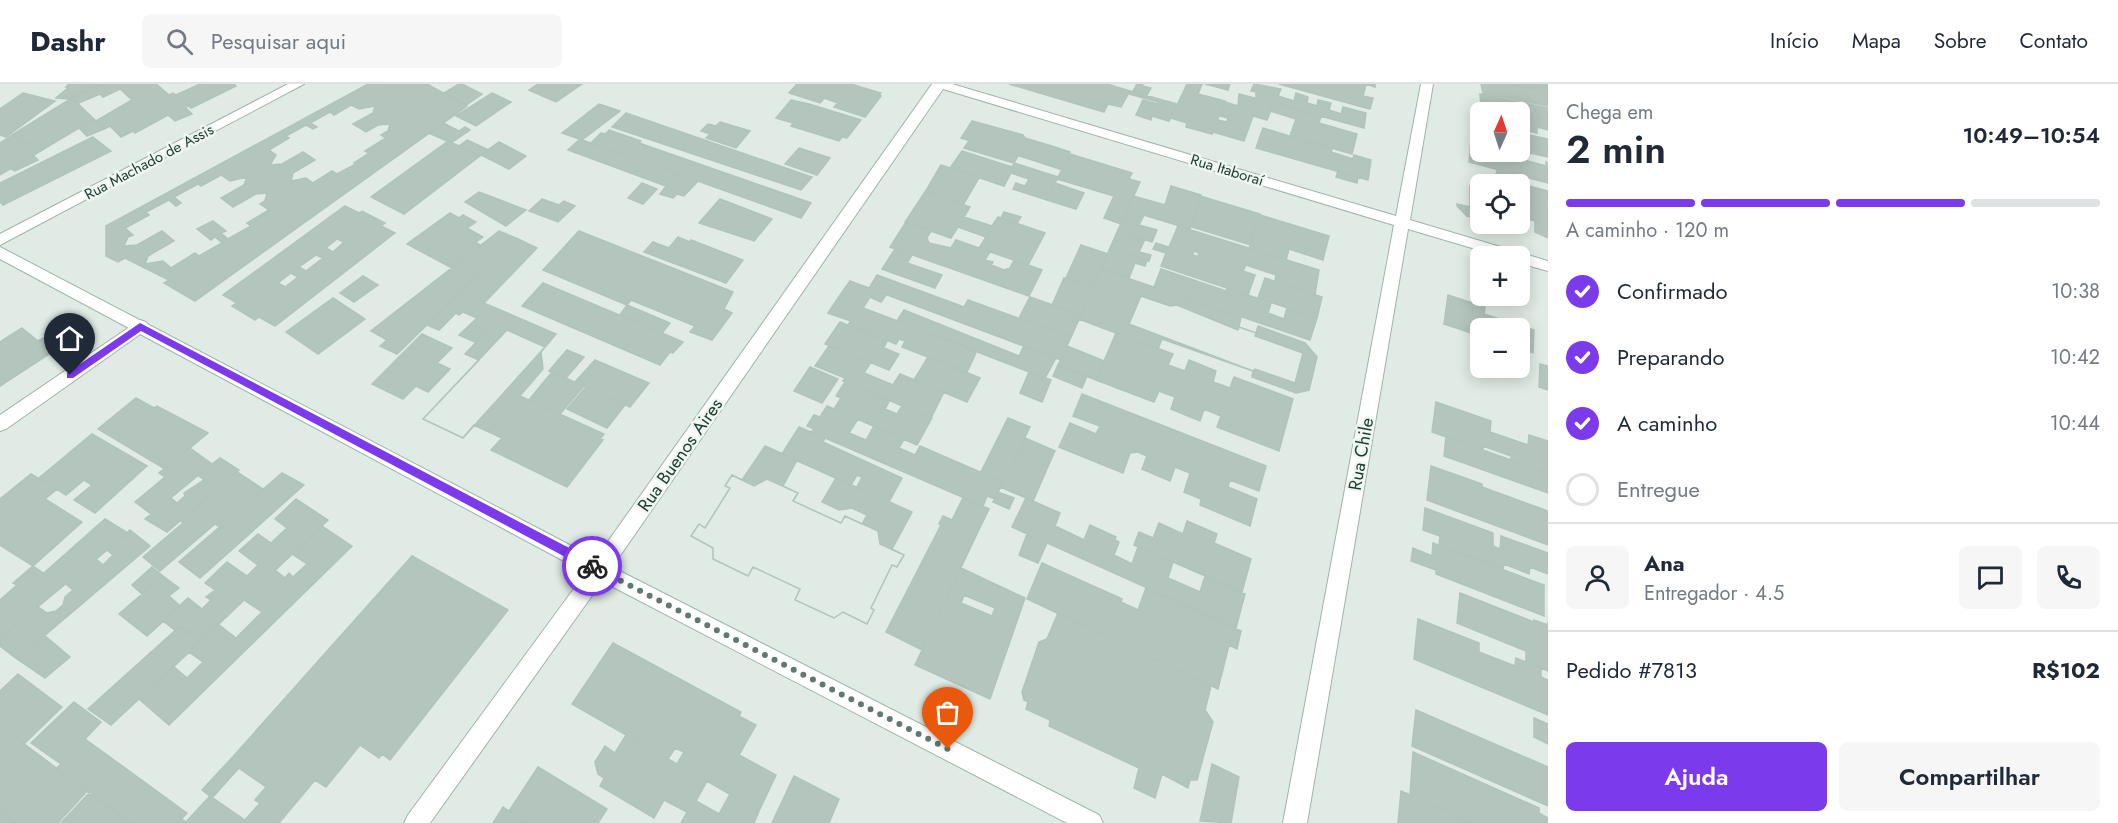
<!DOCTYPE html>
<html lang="pt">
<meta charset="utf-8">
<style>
:root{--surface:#fff;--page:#f6f6f7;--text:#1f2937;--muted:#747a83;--line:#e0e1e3;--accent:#7c3aed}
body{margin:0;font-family:Jost,sans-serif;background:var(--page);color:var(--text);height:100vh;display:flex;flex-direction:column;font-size:22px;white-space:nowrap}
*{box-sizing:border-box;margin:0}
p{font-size:20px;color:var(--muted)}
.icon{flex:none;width:33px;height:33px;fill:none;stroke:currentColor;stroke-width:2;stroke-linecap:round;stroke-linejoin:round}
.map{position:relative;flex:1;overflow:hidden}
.details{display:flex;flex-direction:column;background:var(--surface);width:570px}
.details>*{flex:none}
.needle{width:39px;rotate:3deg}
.fabs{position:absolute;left:1470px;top:18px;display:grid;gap:12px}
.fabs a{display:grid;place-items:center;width:60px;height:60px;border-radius:9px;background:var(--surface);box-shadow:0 3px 15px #0003;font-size:30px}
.pin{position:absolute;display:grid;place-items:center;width:51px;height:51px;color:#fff;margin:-62px -26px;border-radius:50% 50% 50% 0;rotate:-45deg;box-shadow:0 0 6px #0007}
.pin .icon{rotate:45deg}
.courier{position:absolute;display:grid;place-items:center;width:60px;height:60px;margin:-30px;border:4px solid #7c3aed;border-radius:50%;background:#fff;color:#222;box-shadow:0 2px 8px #0007}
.summary em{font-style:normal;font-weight:600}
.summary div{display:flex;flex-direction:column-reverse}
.summary{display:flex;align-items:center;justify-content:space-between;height:102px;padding:0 18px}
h1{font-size:39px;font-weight:600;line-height:45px}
.bar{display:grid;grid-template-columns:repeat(4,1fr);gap:9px 6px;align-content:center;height:72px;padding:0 18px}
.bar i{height:8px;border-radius:4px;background:var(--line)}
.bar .current{background:var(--accent)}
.bar p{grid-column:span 4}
.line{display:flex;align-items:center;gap:15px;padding:0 18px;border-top:2px solid var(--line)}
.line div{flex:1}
.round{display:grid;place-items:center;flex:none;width:63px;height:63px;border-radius:9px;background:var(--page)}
ol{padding:0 18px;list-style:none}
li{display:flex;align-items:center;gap:18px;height:66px}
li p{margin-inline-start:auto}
li .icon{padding:6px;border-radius:50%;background:var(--accent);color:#fff;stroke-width:4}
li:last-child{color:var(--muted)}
li i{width:33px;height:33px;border:3px solid var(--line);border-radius:50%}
.cta{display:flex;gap:12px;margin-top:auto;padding:12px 18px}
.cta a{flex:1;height:69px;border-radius:9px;background:var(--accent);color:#fff;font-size:24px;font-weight:600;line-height:69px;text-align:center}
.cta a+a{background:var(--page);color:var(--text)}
header{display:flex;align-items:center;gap:36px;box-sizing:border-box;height:84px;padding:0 30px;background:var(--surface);border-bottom:2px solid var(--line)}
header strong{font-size:28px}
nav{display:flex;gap:33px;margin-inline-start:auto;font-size:21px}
.search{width:420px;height:54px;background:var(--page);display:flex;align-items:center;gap:15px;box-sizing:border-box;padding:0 21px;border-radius:9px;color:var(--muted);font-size:22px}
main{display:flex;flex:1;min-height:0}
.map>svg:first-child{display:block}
.building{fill:#b4c5bd;stroke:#b1c4bb;stroke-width:1.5;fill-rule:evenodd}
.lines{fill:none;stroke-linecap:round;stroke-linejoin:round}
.street-casing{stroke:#a2b3ab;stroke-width:2}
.secondary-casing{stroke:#9db7ab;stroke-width:2}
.street{fill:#fff;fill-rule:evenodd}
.secondary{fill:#fff;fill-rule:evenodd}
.route{fill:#7c3aed}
.done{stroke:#627970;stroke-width:6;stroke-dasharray:0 10.8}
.labels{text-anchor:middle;stroke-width:5;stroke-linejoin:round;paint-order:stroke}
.far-street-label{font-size:15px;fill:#1f3b31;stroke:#eff7f2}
.street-label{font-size:18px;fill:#1f3b31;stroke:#eff7f2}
</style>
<header>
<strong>Dashr</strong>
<div class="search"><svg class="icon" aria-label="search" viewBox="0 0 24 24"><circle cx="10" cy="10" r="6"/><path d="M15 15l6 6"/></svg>Pesquisar aqui</div>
<nav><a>Início</a><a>Mapa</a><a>Sobre</a><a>Contato</a></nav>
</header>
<main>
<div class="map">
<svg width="1548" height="739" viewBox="0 0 1548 739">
<rect width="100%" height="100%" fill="#dfebe4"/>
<path class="building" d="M69,0H102L68,15L56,14L69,3H66Z
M102,0H156L169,11L173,9L176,11L189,22L185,23L192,30L175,37L168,31L135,49L133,47L121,53L110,42L104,45L96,37L132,16L120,5L103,13L100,10L79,19L72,14Z
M200,0H234L236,2L191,24L176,11Z
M368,0H427L467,22L195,217L164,199L169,196L125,174L118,178L106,172V142Z
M459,0H462L482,10L466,21L444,9Z
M538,0H582L556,18L529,6Z
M797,0H851L881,9L879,11L881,12L865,33L834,23L838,19L821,13L823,16L820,19L789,9Z
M1009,0H1107L1130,7L1121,23L1108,20L1104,28Z
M1137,0H1143L1142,2L1151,4L1147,11L1133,7Z
M1187,0H1202L1198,10L1225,17L1212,50L1186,43L1187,39L1171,34Z
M1205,0H1230L1228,6Z
M1254,0L1281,5L1278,12L1294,17L1296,9L1308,13L1307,19L1317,22L1318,16L1331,19L1329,26L1341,30L1343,23L1366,29L1364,44L1256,14V8L1251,7Z
M1279,0H1375V3L1366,0L1363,12L1373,14L1370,25Z
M1481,0H1511L1548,8V22L1483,9Z
M1511,0H1548V8Z
M1130,7L1177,20L1169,37L1152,32L1151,36L1136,31L1143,16L1157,20L1158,18L1129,10Z
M23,9L55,17L6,53L0,51V25Z
M492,9L511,18L476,42L456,32Z
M1239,10L1274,19L1267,36L1253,32L1244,57L1213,48L1218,36L1227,38L1228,34L1220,32L1225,18L1238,22Z
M1480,10L1548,24V37L1520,31V28L1481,23Z
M72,14L94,35L44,65L12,51Z
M791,16L809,20L861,36L847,54L842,53L839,57L791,42L793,39L776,34Z
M1274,19L1321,32L1319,39L1357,50L1352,70L1290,52L1296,35L1270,27Z
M599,20L620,27L582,56L562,49Z
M351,21L359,25L375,22L373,29L353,40L366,48L378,41L390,40L388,47L381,51L386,54L365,67L369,69L354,79L356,80L337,90L332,87L313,99L306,94L291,97L293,89L315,76L303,68L282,80L270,81L276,71L269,66L289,54L286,52L306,41L313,45L317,43L310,39L330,28L334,31Z
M626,29L812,93L801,106L612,43Z
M1520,31L1548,37V46L1537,43V49L1520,45Z
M94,35L104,45L87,52L79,44Z
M1474,35L1480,37V58L1479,51L1474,50Z
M972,37L1023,51L1025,54L1058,64L1048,81L961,54Z
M720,38L750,47L736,64L706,54L710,50L701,47L708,40L716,42Z
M443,39L459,47L465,43L470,46L451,59L429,49Z
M1263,44L1332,65L1331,68L1353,75L1354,71L1371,76L1368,96L1256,64Z
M1520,45L1523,46L1524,50L1548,55V73L1520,67Z
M609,46L641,57L639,59L811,119L801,134L591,59L601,49L605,50Z
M12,51L44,65L0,91V59Z
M93,53L111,67L3,121L0,118V99Z
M580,55L582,56L676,89L666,102L568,66Z
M467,56L489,66L480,72L459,62Z
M1471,56L1480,58V68H1513V73L1546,82V78L1548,79V99L1469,78Z
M448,57L480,72L404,130L371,113Z
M969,57L1018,72L1014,79L964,64Z
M499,58L526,72L509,85L481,71Z
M799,64L830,74L817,91L785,80Z
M1058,64L1070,68L1062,86L1048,81Z
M962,67L1012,83L1014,79L1058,93L1047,116L1013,105L1016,99L1025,102L1029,95L1011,89L1004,102L950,84Z
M1070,70L1132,89L1129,95L1140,98L1121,140L1104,134L1114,112L1057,95Z
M33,71L38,76L15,87L11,85Z
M941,81L979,94L963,121L925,108Z
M1497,85L1525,93V101L1548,107V124L1520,116V100H1495Z
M1338,87L1358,93L1357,99L1336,93Z
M676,89L698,97L684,112L677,110L673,114L660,110Z
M221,91L230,97L247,93L244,101L221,114L233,123L256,110L267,109L265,117L260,120L269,126L247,139L251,142L228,155L221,149L226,147L213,137L197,145L211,156L215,153L222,159L199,172L195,169L171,184L163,177L145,180L148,172L174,157L162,147L137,161L124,162L128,153L133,151L125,144L149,131L146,128L169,116L176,122L181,119L174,113L198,100L201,102Z
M642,99L657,105L643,120L628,114Z
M1055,99L1084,109L1076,125L1047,116Z
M1171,102L1201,111L1190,145L1127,126L1133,112L1165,121Z
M1470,102L1480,105V135L1467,132L1457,122V120L1470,123Z
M479,108L526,126L506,142L465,118Z
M925,108L970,123L964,133L992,142L998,133L1045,149L1028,181L979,164L986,153L958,143L951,154L905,138Z
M1200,112L1260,130L1251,161L1192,143Z
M542,115L559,121L564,117L575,122L558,138L529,127Z
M720,115L772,135L754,157L699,139Z
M1520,116L1548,124V154L1535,148V137L1520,133Z
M345,122L359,129L362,127L385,139L381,142L395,149L275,242L259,233L255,236L232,222L237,219L223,211ZM337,155L344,158L333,168L326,164ZM316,171L323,174L306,187L299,183ZM291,189L298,193L285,203L278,199Z
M1127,126L1144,131L1139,141L1157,146L1152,158L1118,146Z
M1004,128L1021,133L1017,139L1001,134Z
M450,129L459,134L463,131L476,138L467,144L483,153L476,158L481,162L452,184L407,160Z
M1260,131L1329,152L1323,176L1289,165L1286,176L1249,164Z
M906,138L931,147L927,154L929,159L951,164L956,156L990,168L985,176L993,178L991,181L1004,186L1010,184L1014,176L1042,186L1029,212L890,163Z
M1178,142L1319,186L1315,211L1275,197L1276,191L1246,181L1243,187L1198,173L1199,169L1194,167L1192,171L1169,163Z
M1118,146L1145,155L1139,168L1151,171L1149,177L1110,164Z
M499,147L516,154L397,270L380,262L387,256L371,247Z
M579,147L733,208L724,225L732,229L712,256L690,248L695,242L631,216L627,221L543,186Z
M678,153L690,158L691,156L743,176L726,199L644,168L653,158L669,164Z
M516,154L537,164L484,219L460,209Z
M1156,159L1255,191L1248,211L1161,182L1166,169L1153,165Z
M1081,161L1108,170L1093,204L1066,194Z
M1110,164L1147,177L1145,182L1135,179L1129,194L1101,185Z
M895,165L912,171L907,179L942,191L935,204L882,185Z
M1101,185L1241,233L1239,243L1256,249L1258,242L1305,259L1317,273L1309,306L1296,309L1252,293L1253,287L1162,255L1158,265L1079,235Z
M1161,185L1226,207L1227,204L1271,219L1268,229L1284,235L1287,224L1317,234L1310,256L1154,203Z
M877,191L964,223L968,216L1071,253L1061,276L869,204Z
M363,192L378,201L354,218L340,209Z
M1064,194L1093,204L1081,231L1052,221Z
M1265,194L1322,213L1317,234L1258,214Z
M850,197L869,204L886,211L881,218L870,213L863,224L838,214Z
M543,199L662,249L683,258L673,269L670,268L660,281L522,222Z
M460,209L505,228L475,258L459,251L477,234L463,228L459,231L456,229L439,246L427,241Z
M1448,211L1485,223L1484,230L1534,246L1533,269L1520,264V244H1480V252L1444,240Z
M1141,212L1170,222L1177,221L1238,246L1239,243L1256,249L1255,252L1303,269L1295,299L1255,285L1253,287L1129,240Z
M1030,213L1081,231L1071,253L1019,234Z
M333,214L365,235L318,270L286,248Z
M838,214L863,224L977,267L967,288L902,263L905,257L899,255L896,260L848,241L851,237L828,229Z
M627,221L670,239L662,249L620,231Z
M904,226L1019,272L1024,262L1056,274L1045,294L897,237Z
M505,228L556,250L541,268L543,285L489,348L474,341L463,354L423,335L479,276L465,270Z
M840,238L887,257L884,264L899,270L889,286L825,260Z
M22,244L38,257L43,254L57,265L0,302V258Z
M507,246L545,263L463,354L423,335Z
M1116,249L1173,270L1168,281L1185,287L1189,276L1216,287L1213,298L1230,304L1234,293L1293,315L1279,367L1217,343L1221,332L1204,325L1200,337L1171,325L1175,313L1159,307L1154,318L1096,296Z
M422,250L452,264L437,279L450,285L428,308L416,302L403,315L372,300Z
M829,262L871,278L864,289L893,301L900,290L944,308L931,334L843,297L845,294L815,282Z
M1067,262L1104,277L1096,296L1058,281Z
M567,266L584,273L566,294L549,287Z
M928,273L980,294L967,318L914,296Z
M595,276L649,299L630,323L575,298Z
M1540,280L1548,282V306L1539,303Z
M1058,281L1087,292L1082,304L1053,292Z
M810,283L838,295L822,319L794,307Z
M552,288L584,302L560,330L529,316Z
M1029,288L1051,296L1042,318L1020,309Z
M845,298L890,316L885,325L897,330L902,322L932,334L917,361L834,325L841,314L836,312Z
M586,303L625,321L607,344L567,325Z
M1082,310L1266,382L1259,407L1230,396L1228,403L1257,415L1250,442L1200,421L1201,415L1184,408L1190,389L1175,383L1170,397L1142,385L1147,372L1138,368L1130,369L1123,389L1059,363L1070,339L1096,350L1100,342L1073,332Z
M520,312L604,350L600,355L603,356L567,403L491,366L502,354L489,348Z
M136,314L154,324L157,322L208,349L165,385L98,345Z
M1436,318L1491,337L1490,348L1528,361L1529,351L1548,357V389L1511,376V372L1483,362V366L1432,348Z
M827,322L858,335L849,349L866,356L874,342L904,355L899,364L915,371L920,362L1003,398L995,415L987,412L983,422L811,348L814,345L807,342L814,331L820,333Z
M1008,334L1030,343L1003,398L981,388Z
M799,343L825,354L823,358L902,394L889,418L857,403L862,393L857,391L851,401L782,370Z
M92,350L147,382L95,429L74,416L92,401L84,396L66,411L39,394Z
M1446,353L1548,389V409L1444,372Z
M1025,354L1055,367L1050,378L1020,365Z
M765,362L797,376L783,402L798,409L793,417L841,439L845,432L862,440L867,431L852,424L839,426L822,418L836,394L912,428L892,465L904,471L897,483L892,481L871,524L874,526L867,540L843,528L834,534L795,516L800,505L753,483L748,492L713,475V464L691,452L699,440L705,444L730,404L725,402L732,391L742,396Z
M190,364L212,380L151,430L135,418L165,393L159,389Z
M1020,365L1050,378L1033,417L1000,403Z
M220,374L239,386L167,448L145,435L171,414L177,419L185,412L184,409L204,396L198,391Z
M1431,382L1482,400V403L1548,427V461L1427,416Z
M237,388L263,405L220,443L215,440L160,487L143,473L183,439L180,436Z
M282,389L304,401L200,494L179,478Z
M31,390L57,405L45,415L82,438L33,482L0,461V415Z
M732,391L754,402L767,395L798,409L793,417L841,439L845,432L878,447L880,460L904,471L897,483L892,481L871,524L874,526L867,540L843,528L834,534L795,516L800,505L753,483L748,492L713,475V464L691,452L699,440L705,444L730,404L725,402Z
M998,408L1014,414L1009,425L993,418Z
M963,414L989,425L974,456L939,440L943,432L952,436Z
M1026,414L1060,429L1055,442L1084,456L1090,441L1116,453L1115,456L1119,458L1114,471L1132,480L1138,463L1173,478L1168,494L1200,508L1205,492L1245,510L1236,544L1012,443Z
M296,415L328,436L200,558L187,547L179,543L176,547L163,537L188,514L202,525L211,516L206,513L215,506L205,499L227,478L247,492L258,481L239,467L258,450L271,459L287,444L275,435Z
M1425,424L1493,449V462L1500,465L1501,452L1548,469V490L1530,483L1529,490L1504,480L1503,485L1439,461L1440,452L1423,446Z
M105,435L128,449L63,502L44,489Z
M1187,437L1217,450L1214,459L1251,475L1242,508L1134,461L1139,448L1153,454L1159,439L1183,450Z
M941,441L974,456L922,566L886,548Z
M322,442L352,462L169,641L139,615L173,582L187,594L203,578L189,568L218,540L236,554L262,528L244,516L275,486L285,494L289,489L293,493L307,480L292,470Z
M130,446L150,462L17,575L0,562V554L38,523L47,529L56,527L63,521L65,513L73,506L66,500L96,475L103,481L113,471L107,466Z
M1027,450L1047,459L1038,479L1019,471Z
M1433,459L1544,501V532L1436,490V486L1411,477L1413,464L1432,472Z
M412,472L508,526L390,676L382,670L379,674L360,661L326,703L315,696L279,739H248L245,736L260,719L255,716L266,703L229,677Z
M1042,479L1122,515L1121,518L1138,526L1146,504L1241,547L1237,565L1229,561L1218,605L1027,515Z
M33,482L63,502L0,554V516L17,501L13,499Z
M152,483L163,492L142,510L132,501Z
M961,484L1025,514L990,615L915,581ZM964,511L995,524L992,532L961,519Z
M163,492L179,504L169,512L180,522L147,552L119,530Z
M1460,509L1534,538V536L1548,541V538V587L1526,578V567L1457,539Z
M1058,529L1211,602L1205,626L1213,638L1197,696H1190L1188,704L1162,690L1155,714L1134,704L1139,684L1049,642L1050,636L1026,625L1028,618L1024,616L1022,608L1039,558L1047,555Z
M1418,535L1479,559V568L1515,582L1516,574L1541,584V593L1548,596V631L1414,575Z
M179,543L200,558L111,641L88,625Z
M44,551L70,573L45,594L17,575Z
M613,559L741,628L739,632L756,641L739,671L776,691L759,727L677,680L684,668L675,664L668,675L572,620Z
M18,590L62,623L24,660L0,642V607Z
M74,618L101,638L85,655L187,729L178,739H130L56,685L61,680L31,659Z
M1416,626L1548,683V722L1412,662Z
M1534,634L1548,640V660L1534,653Z
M0,642L27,662L0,688Z
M626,651L707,697L696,717L719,730L730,710L759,727L754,739H681L687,728L664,716L654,734L600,702L604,694L598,690L595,678L605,662L615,669Z
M27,662L87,707L58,739H15L0,727V688Z
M1413,668L1539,724V729L1548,734V739H1473L1410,711Z
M229,677L239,684L212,714L202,706Z
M1212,680L1239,693L1231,739L1200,737Z
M538,683L607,725L598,739H528L509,727Z
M794,692L839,715L829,739H772Z
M1401,707L1473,739H1398Z
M90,708L130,739H61Z
M210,712L245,736L248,739H178L181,735L186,738Z
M503,723L509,727L528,739H493Z
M0,727L15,739H0Z"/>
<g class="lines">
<g class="street-casing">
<path id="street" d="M288,0H304L0,161V150Z
M932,0H952L1396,132L1421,0H1433L1410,136L1548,177V187L1520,179V172H1499L1408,145L1307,739H1283L1394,141L943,5L606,492L430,739H404L408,731L592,480Z
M140,236L146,238L148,242L146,246L6,345L0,347V331Z"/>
</g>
<g class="secondary-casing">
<path id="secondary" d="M0,163L606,480L1099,731L1103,739H1067L592,492L0,175Z"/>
</g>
<use href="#street" class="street"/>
<use href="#secondary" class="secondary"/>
</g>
<path class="route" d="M140,239L596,478V485H588L141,247L73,294H67V289Z"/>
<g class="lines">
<path class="done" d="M592,482L948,665"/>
</g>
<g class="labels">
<g class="far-street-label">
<text transform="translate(149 78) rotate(-28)" y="5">Rua Machado de Assis</text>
<text transform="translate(1227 86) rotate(17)" y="5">Rua Itaboraí</text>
</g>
<g class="street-label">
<text transform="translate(1361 370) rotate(-80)" y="6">Rua Chile</text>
<text transform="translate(680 371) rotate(-55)" y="6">Rua Buenos Aires</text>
</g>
</g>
</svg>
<div class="fabs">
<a><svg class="needle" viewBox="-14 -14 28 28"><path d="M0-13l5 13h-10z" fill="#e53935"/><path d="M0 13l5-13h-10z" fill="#747a83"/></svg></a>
<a><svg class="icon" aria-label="locate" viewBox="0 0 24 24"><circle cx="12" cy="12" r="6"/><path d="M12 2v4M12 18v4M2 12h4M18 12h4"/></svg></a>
<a>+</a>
<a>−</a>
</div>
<div class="pin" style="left:948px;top:665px;background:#ea580c"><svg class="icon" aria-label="bag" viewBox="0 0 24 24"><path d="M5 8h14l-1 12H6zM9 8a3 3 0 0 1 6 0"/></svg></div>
<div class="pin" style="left:70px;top:291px;background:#1f2937"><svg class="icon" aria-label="home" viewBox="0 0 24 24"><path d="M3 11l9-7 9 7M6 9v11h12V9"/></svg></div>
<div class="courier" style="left:592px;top:482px"><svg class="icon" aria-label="bike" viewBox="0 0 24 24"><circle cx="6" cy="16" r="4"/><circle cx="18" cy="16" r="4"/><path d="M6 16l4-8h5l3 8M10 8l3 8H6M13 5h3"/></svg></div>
</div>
<section class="details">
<div class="summary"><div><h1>2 min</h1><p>Chega em</p></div><em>10:49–10:54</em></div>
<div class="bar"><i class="current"></i><i class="current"></i><i class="current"></i><i></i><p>A caminho · 120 m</p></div>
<ol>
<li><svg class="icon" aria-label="check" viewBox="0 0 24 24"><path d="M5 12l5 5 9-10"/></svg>Confirmado<p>10:38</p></li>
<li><svg class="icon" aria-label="check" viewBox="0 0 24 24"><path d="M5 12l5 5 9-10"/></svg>Preparando<p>10:42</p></li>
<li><svg class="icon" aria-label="check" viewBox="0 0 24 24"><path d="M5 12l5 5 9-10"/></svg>A caminho<p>10:44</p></li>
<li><i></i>Entregue</li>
</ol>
<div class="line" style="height:108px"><a class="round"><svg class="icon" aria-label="person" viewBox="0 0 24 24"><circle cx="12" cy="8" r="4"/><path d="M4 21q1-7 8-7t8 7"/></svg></a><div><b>Ana</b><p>Entregador · 4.5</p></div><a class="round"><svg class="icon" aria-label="chat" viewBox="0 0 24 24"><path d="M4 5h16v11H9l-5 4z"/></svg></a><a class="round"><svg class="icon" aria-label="phone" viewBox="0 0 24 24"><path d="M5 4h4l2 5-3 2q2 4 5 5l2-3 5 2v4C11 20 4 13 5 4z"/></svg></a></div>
<div class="line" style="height:78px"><div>Pedido #7813</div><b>R$102</b></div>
<div class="cta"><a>Ajuda</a><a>Compartilhar</a></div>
</section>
</main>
